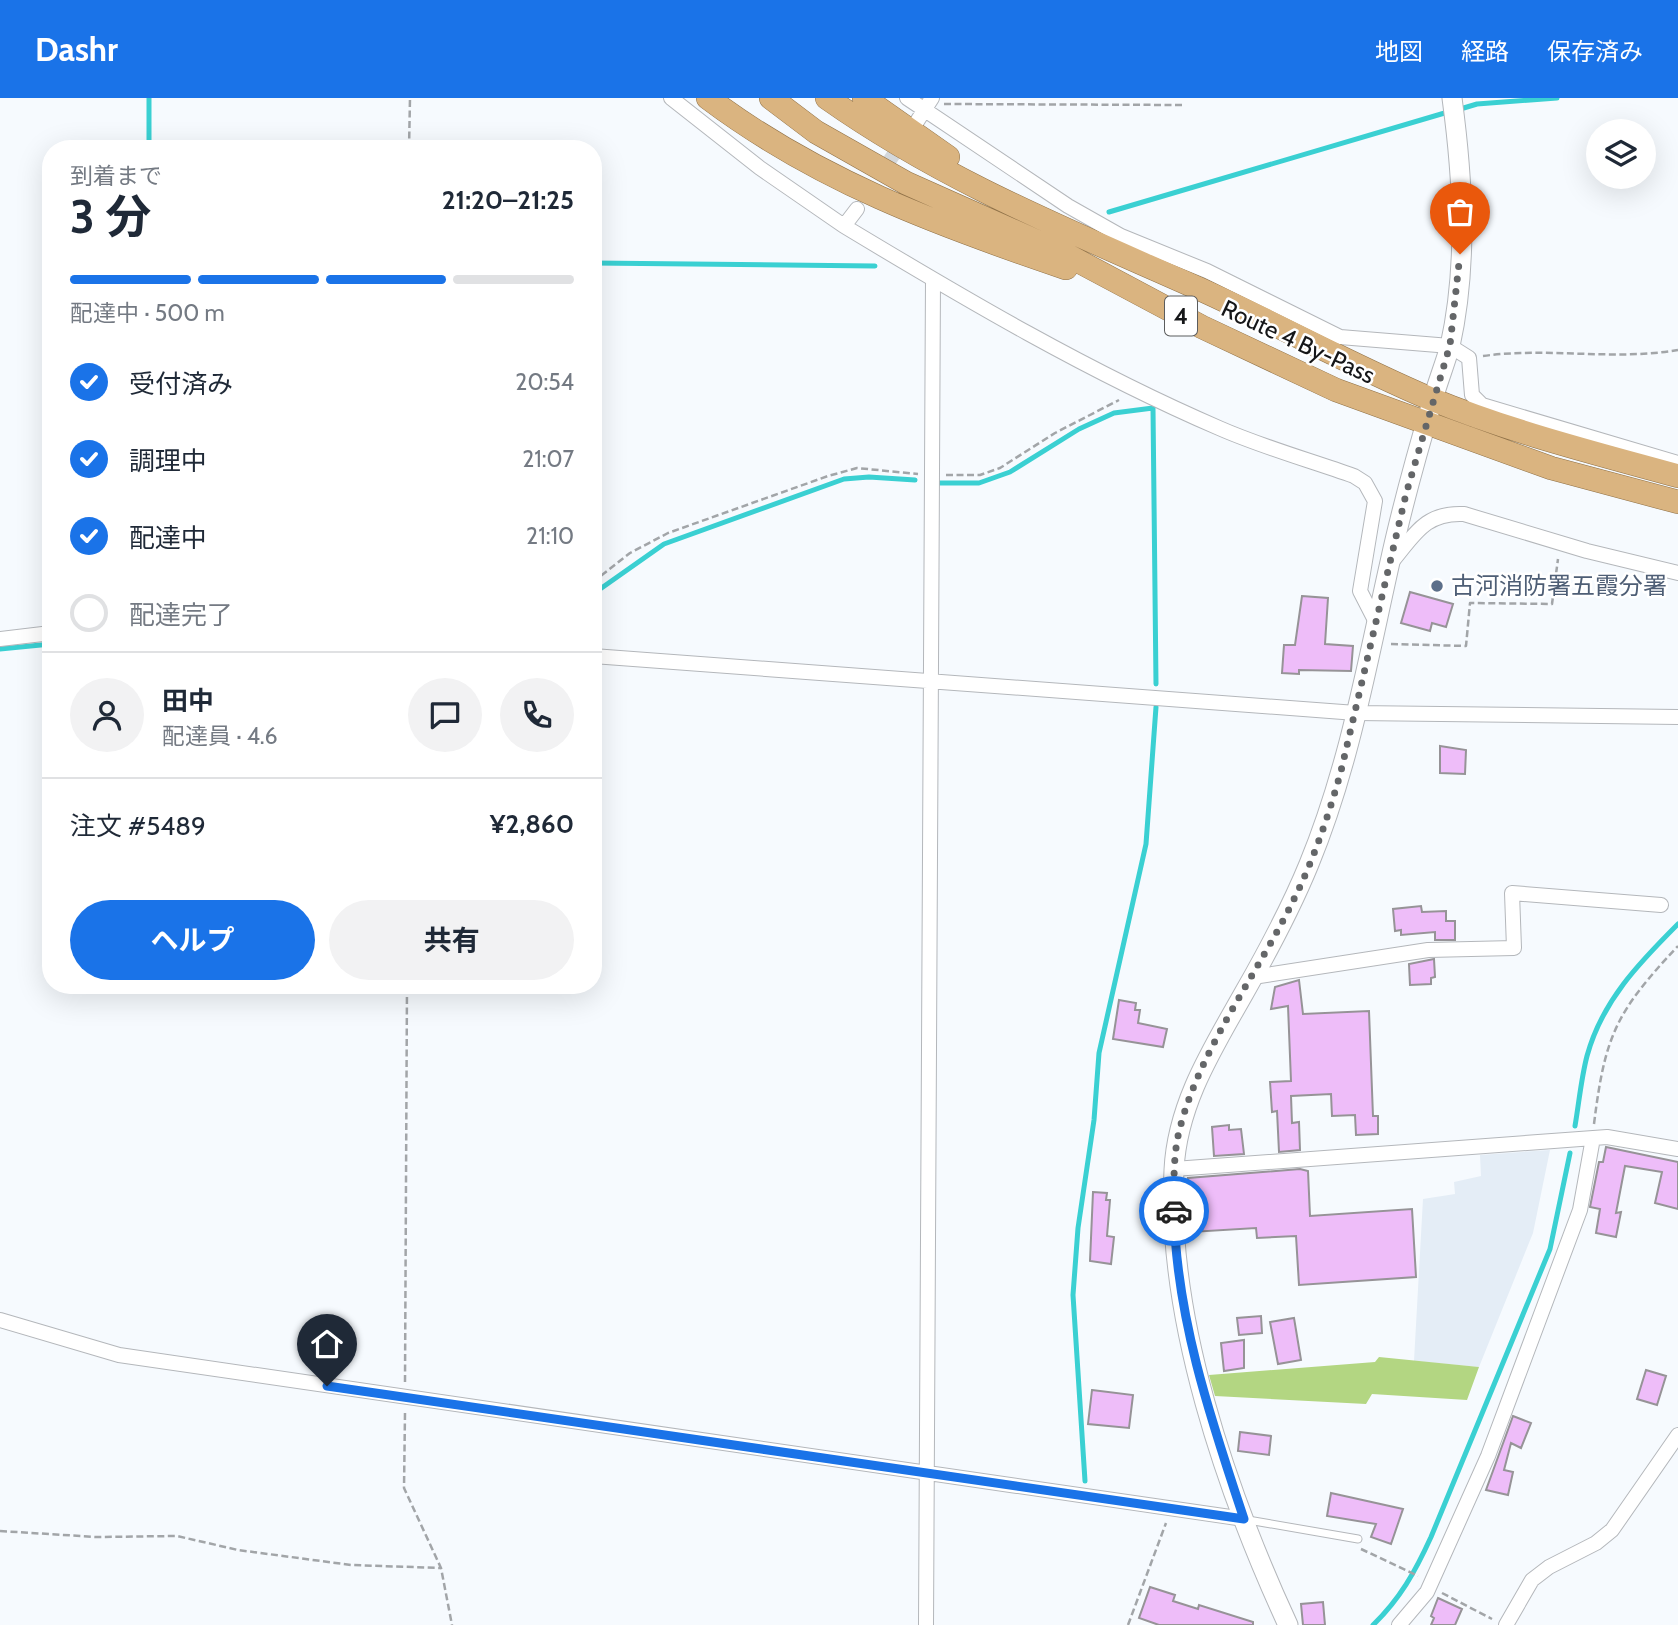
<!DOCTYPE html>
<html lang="ja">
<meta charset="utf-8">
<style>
:root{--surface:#fff;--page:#f2f2f3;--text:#1f2937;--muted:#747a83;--line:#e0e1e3;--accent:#1a73e8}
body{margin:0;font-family:Cabin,"Noto Sans JP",sans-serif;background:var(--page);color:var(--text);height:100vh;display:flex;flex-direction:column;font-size:26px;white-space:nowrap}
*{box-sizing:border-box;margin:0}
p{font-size:23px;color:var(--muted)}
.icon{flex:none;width:38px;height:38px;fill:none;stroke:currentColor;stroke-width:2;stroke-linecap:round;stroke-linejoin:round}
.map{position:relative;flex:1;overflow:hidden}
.panel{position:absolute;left:42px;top:42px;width:560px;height:854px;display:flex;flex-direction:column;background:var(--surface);border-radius:28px;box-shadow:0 7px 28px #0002}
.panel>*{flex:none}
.tools{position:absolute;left:1586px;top:21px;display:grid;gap:14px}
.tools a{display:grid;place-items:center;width:70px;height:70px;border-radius:50%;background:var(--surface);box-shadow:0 7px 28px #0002;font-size:35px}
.pin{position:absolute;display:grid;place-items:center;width:60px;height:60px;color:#fff;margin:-72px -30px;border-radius:50% 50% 50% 0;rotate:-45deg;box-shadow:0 0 7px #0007}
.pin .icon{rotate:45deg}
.courier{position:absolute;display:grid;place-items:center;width:70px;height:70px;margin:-35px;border:5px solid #1a73e8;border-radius:50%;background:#fff;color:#222;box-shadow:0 2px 9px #0007}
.overview em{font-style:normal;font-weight:700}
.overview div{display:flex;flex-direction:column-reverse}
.overview{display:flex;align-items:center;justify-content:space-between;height:119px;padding:0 28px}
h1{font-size:46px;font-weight:700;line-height:52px}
.bar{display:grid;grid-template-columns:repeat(4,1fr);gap:10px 7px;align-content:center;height:84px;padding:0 28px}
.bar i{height:9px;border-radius:5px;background:var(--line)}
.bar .active{background:var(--accent)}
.bar p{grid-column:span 4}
.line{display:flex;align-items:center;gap:18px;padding:0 28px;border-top:2px solid var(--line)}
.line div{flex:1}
.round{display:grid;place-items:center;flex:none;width:74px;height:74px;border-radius:37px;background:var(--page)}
ol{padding:0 28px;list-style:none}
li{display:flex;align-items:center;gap:21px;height:77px}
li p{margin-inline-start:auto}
li .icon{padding:7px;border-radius:50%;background:var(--accent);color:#fff;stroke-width:4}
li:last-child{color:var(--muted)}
li i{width:38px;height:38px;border:4px solid var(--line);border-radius:50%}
.button{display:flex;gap:14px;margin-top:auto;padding:14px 28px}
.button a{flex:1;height:80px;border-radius:42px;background:var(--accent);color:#fff;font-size:28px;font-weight:700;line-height:80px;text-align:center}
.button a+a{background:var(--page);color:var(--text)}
header{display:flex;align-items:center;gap:42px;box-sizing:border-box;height:98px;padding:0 35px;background:var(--accent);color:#fff}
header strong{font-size:33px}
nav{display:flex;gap:38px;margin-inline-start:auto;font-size:24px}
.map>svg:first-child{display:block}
.built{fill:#e4edf6}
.green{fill:#b3d682}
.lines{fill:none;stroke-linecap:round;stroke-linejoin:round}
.stream{stroke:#3ad0d2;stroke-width:5}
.building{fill:#eebdf9;stroke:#969397;stroke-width:2}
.minor-tunnel{stroke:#d4d8dc;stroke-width:14;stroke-dasharray:14 7;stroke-linecap:butt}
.service-casing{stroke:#b4b7bb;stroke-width:9}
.minor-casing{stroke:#b4b7bb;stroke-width:16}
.secondary-casing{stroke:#b4b7bb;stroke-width:21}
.trunk-casing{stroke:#8f7147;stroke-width:24}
.path{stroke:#a2a5a8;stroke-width:2.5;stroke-dasharray:7 3.5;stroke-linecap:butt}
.service{stroke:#fff;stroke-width:7}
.minor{stroke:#fff;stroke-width:14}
.secondary{stroke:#fff;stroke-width:19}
.trunk{stroke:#dab480;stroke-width:23}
.done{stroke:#646668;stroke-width:7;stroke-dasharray:0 12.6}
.route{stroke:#1a73e8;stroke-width:9}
.service-dot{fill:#5c6f8a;stroke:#fff;stroke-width:2.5}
.labels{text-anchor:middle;stroke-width:5;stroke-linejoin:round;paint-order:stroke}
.shield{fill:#fff;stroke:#5b5c5d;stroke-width:2}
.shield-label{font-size:23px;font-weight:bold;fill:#151618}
.street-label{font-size:24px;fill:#151618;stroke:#fff}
.service-label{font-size:24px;fill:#4e5e75;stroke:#fff;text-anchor:start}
</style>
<header>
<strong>Dashr</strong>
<nav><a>地図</a><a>経路</a><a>保存済み</a></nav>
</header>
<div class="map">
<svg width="1678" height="1527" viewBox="0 0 1678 1527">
<rect width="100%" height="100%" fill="#f6fafe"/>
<path class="built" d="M1550,1052L1533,1135L1479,1269L1414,1263L1423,1101L1455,1096L1454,1084L1481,1078L1480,1057Z"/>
<path class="green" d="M1379,1259L1479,1269L1467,1302L1372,1296L1366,1306L1215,1298L1209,1277L1375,1264Z"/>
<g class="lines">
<path class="stream" d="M1457,12L1477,6L1557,0
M149,51V0
M1109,114L1448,14
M593,165L875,168
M940,385H979L1010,374L1079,331L1114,315L1153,310L1156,586
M593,496L664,446L844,381L869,379L915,382
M0,551L51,546
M1575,1028C1579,1005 1581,981 1587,958C1602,903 1639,865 1678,826
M1085,1383L1073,1197L1078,1130L1094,1022L1099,955L1146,746L1156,609
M1373,1527C1400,1501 1415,1474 1431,1439L1550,1151L1570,1055"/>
</g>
<path class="building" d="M1410,494L1453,506L1446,529L1432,525L1430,533L1401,525Z
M1302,498L1328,500L1325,546L1353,548L1351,573L1299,572V576L1282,575L1284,547H1295Z
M1440,648L1466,652L1465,676L1440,675Z
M1421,808L1422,814L1446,813V823H1455V842H1435V834L1401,837V832L1395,833L1393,811Z
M1434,861L1435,879L1431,880V886L1410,887L1409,866Z
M1299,882L1303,916L1369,913L1373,1018H1378V1036L1356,1037L1355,1017L1332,1018L1331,996L1291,998L1292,1025L1299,1024L1300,1052L1279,1054L1277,1013L1272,1014L1270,984L1291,983L1288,908L1271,911L1275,889Z
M1119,902L1136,905L1135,912H1140L1138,925L1167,931L1163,949L1113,941Z
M1229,1027V1032L1241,1031L1244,1056L1214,1058L1212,1029Z
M1606,1049L1678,1064V1111L1655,1105L1662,1074L1625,1068L1616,1115L1621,1114L1616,1139L1596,1135L1600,1111L1590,1109L1599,1064H1603Z
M1300,1071L1308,1073L1310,1118L1412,1111L1416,1179L1299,1187L1296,1138L1257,1140L1256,1130L1191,1134L1188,1080Z
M1093,1094L1107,1095L1106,1102H1110L1107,1138L1114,1139L1111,1166L1090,1163Z
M1261,1218L1262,1235L1239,1237L1237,1220Z
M1294,1220L1301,1262L1278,1266L1270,1224Z
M1244,1242V1270L1224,1273L1221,1245Z
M1646,1272L1666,1278L1657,1307L1637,1301Z
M1092,1292L1133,1297L1129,1330L1088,1326Z
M1513,1318L1531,1325L1521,1350L1511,1345L1504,1372L1513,1374L1508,1397L1486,1392Z
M1240,1334L1271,1338L1269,1357L1238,1353Z
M1331,1395L1403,1411L1391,1446L1371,1439L1376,1426L1327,1418Z
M1150,1489L1175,1497L1173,1503L1198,1511L1199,1507L1253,1524V1527H1159L1139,1520Z
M1438,1500L1462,1511L1455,1527H1431L1434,1520L1431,1518Z
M1323,1504L1325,1527H1303L1301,1506Z"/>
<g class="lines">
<path class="minor-tunnel" d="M865,98L903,43"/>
<g class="service-casing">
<path id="service" d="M1248,1422L1358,1441"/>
</g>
<g class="minor-casing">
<path id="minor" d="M671,0L760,70L844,128
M907,0L1068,108L1121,138L1207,173L1340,239L1450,248L1469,260L1472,297L1482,307L1678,365
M916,25L932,0
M857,111L844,128C965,201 1089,274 1219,330C1262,349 1309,362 1354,378L1365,385L1375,403L1360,493L1378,528
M1390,466C1414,438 1424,414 1464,416L1587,453L1678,475
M0,541L51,535
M593,558L1356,615L1678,619
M1253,879L1428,852L1514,850L1512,795L1661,807
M1174,1071L1607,1039L1678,1051
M0,1222L119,1257L1244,1421
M926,1527L933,182
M1399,1527L1427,1494L1488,1358L1580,1112L1593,1040
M1506,1527L1532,1482L1549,1469L1596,1445L1612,1432L1678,1337"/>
</g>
<g class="secondary-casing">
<path id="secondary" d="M1288,1527C1227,1395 1166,1219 1174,1072C1177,1006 1213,950 1244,895C1268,853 1291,810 1309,766C1349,669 1367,566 1390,464C1402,409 1417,355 1433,301C1438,283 1445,266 1450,248C1468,167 1463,81 1452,0"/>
</g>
<g class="trunk-casing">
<path id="trunk" d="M708,0C817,82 938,127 1066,170
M771,0L816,34L906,85L1065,156L1202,229L1336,292L1551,370L1678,404
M827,0C946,84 1070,133 1202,192C1279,227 1353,268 1431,301C1511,334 1595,355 1678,378
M864,0L948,59"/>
</g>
<path class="path" d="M944,6L1183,7
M409,51L410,0
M1483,258C1548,249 1614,263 1678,252
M946,377H980L1000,370L1055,335L1119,302
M593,484L630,455L668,435L828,378L857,370L918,376
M1391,546L1466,548L1470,505L1552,506L1558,461
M1594,1026C1605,937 1616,914 1678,848
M405,1284L407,887
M405,1315L404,1390L441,1470L452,1527
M0,1433L96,1439L177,1438L238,1452L351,1467L441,1470
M1361,1451L1418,1478
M1442,1495L1492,1521
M1128,1527L1166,1425"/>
<use href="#service" class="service"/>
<use href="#minor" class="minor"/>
<use href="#secondary" class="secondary"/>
<use href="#trunk" class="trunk"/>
</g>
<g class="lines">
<path class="done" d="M1174,1113C1174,1088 1173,1063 1178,1038C1197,954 1258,876 1295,799C1315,758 1329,716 1341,673L1406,396L1450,247L1460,156"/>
<path class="route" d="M327,1288L1244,1421C1211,1322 1176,1219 1174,1113"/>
</g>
<circle class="service-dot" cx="1437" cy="488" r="7"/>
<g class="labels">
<rect class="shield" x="1165" y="198.5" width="32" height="39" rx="5"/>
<g class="shield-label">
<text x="1181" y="226">4</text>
</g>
<g class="street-label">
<text transform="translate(1298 244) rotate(25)" y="8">Route 4 By-Pass</text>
</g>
<g class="service-label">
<text x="1451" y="496">古河消防署五霞分署</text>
</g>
</g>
</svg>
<div class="tools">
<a><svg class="icon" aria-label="layers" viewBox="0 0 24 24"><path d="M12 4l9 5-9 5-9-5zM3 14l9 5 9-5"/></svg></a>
</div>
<div class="pin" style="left:1460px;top:156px;background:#ea580c"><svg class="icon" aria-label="bag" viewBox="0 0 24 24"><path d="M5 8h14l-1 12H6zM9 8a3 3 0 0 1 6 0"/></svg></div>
<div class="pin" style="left:327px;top:1288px;background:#1f2937"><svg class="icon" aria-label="home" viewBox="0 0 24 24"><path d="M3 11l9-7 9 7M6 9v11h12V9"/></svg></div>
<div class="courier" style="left:1174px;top:1113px"><svg class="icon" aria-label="car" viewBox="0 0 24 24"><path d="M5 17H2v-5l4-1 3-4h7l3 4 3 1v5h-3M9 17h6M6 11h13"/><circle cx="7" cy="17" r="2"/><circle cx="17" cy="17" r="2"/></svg></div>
<section class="panel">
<div class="overview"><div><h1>3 分</h1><p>到着まで</p></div><em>21:20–21:25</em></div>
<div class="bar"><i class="active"></i><i class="active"></i><i class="active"></i><i></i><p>配達中 · 500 m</p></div>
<ol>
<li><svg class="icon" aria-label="check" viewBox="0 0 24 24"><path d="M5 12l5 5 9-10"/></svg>受付済み<p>20:54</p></li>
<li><svg class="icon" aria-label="check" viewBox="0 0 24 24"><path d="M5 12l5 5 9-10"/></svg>調理中<p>21:07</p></li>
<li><svg class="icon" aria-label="check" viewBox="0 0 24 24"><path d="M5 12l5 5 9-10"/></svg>配達中<p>21:10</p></li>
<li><i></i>配達完了</li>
</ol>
<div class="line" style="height:126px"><a class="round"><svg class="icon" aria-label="person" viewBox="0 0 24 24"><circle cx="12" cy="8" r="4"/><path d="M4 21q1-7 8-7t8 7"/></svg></a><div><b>田中</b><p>配達員 · 4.6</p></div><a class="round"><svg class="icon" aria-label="chat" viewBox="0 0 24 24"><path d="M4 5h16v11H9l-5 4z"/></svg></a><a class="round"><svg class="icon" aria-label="phone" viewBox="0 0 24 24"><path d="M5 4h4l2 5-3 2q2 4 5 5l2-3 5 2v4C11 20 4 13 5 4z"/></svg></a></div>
<div class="line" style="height:91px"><div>注文 #5489</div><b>¥2,860</b></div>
<div class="button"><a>ヘルプ</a><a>共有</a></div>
</section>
</div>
